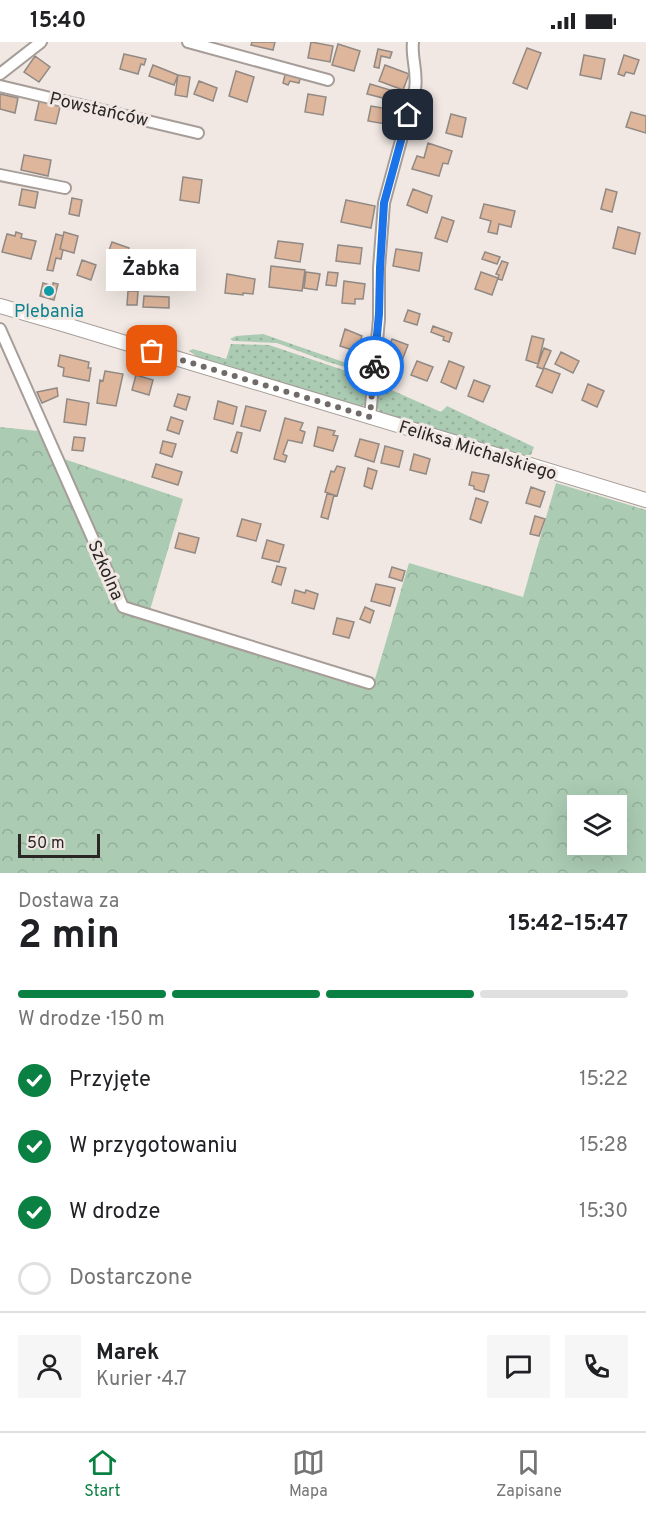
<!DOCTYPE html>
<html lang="pl">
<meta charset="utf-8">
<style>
:root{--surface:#fff;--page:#f6f6f6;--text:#202124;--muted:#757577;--line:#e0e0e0;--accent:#0b8043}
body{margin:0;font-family:Overpass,sans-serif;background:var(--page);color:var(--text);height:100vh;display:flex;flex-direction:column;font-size:22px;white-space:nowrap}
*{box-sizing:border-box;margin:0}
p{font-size:20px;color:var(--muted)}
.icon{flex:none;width:33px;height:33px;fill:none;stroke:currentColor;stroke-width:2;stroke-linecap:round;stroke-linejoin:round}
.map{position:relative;height:831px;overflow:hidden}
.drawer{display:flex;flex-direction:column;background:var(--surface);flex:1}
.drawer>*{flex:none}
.tools{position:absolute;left:567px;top:753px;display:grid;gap:12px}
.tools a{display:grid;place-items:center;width:60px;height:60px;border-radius:0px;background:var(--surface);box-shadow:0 6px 24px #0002;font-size:30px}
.scale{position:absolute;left:18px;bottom:15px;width:82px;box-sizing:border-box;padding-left:6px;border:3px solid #2a2725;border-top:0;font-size:16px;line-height:21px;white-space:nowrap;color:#2a2725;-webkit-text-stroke:4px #f1e8e3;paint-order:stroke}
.pin{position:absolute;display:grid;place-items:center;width:51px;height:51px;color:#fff;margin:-26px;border-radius:12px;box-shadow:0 3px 9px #0006}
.courier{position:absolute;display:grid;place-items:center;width:60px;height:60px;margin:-30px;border:4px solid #1a73e8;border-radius:50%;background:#fff;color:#222;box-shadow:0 2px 8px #0007}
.bubble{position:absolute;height:42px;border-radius:0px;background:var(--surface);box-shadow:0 6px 24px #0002;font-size:20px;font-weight:700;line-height:42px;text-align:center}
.headline em{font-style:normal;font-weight:700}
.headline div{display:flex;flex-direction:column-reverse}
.headline{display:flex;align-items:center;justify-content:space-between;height:102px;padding:0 18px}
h1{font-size:39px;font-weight:700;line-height:45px}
.bar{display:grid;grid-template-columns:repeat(4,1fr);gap:9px 6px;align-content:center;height:72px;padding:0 18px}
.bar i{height:8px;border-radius:4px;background:var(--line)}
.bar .selected{background:var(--accent)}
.bar p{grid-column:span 4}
.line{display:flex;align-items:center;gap:15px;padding:0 18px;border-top:2px solid var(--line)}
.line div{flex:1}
.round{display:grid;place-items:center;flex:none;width:63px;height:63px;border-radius:0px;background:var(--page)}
ol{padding:0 18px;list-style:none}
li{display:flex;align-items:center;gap:18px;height:66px}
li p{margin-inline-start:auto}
li .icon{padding:6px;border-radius:50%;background:var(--accent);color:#fff;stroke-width:4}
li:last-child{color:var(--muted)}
li i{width:33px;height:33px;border:3px solid var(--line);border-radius:50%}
.status{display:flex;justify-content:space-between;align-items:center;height:42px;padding:0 30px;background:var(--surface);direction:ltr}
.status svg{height:16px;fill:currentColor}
.dock{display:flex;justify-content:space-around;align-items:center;height:84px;border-top:2px solid var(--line);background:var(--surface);font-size:16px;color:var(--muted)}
.dock a{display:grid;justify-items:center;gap:3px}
.dock .selected{color:var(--accent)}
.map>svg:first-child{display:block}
.grass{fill:url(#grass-dots)}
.forest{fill:url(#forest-crowns);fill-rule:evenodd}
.building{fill:#deb69c;stroke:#918984;stroke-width:1.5}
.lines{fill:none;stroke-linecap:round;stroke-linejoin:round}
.minor-casing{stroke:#a69d98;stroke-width:14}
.tertiary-casing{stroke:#a69d98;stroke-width:16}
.minor{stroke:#fff;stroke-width:10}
.tertiary{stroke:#fff;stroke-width:14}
.done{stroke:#706b68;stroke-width:6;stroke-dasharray:0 10.8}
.route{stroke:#1a73e8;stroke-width:8}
.culture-dot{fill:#0f9aa8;stroke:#f1e8e3;stroke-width:2}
.labels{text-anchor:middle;stroke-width:6;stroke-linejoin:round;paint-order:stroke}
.street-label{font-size:18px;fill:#2a2725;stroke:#f1e8e3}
.culture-label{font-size:18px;fill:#0d838f;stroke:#f1e8e3}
</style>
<div class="status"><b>15:40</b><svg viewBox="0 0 49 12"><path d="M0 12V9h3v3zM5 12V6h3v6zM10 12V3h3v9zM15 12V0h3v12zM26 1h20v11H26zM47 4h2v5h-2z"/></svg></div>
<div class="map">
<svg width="646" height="831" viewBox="0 0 646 831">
<defs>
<pattern id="grass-dots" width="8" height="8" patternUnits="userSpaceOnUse" patternTransform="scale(1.5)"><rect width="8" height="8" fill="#abcbb3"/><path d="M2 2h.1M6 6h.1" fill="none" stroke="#93ae9a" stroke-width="1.8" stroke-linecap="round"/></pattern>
<pattern id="forest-crowns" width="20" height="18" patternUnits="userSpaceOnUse" patternTransform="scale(1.5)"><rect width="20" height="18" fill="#abcbb3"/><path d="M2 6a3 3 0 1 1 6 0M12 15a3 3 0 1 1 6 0" fill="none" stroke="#93ae9a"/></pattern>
</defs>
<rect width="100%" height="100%" fill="#f1e8e3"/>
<path class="grass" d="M263,292L352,323L353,321L363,326L369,332L328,320L277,301L233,299L230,297L236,294Z
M231,302L269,303L364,335L368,339L367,360L361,365L202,318L189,309L193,307L226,317Z
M378,342L441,370L447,364L534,405L531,413H529L526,416L381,372L376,363Z"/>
<path class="forest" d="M0,385L38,389L64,417L183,457L150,568L375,637L409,521L523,555L556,441L646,468V831H0ZM578,764H616V802H578Z"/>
<path class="building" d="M252,0H275L273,8L251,3Z
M311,0L333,4L330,20L308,16Z
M338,2L360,9L354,29L332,23Z
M527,6L541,11L527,47L513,41Z
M378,7L392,10L390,16L381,14L379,26L374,25Z
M124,12L146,17L144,23L141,22L138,32L120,27Z
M584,13L605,17L601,37L580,33Z
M624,13L639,18L634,32L626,30L624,34L618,32Z
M35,14L50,25L39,40L24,30Z
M153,23L178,33L174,43L149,34Z
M385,23L409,32L403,48L379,39Z
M236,29L254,35L247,60L229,54Z
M286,29L301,33L299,41L290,39L288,43L283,41Z
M178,33L190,35L187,55L175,53Z
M199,39L217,46L213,59L194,52Z
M370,42L390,48L387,57L367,52Z
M0,52L18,56L15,71L0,67Z
M308,52L326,55L323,73L305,70Z
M40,56L61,61L56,82L35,78Z
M399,63L407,65L403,81L395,79Z
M371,64L394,68L391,83L368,79Z
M631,70L646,74V91L626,85Z
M451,72L466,76L462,95L446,91Z
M428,101L452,109L448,122L443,121L439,134L412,127L417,114L424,116Z
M24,113L51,118L48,134L21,128Z
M183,135L202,138L199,161L180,158Z
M22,147L38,150L35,166L19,163Z
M413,147L432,154L427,171L407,163Z
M606,147L617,150L612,170L601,167Z
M72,156L82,158L79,174L69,172Z
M346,158L375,164L371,186L341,180Z
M484,162L515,169L511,185L499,182L497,192L488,190L491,179L480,176Z
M442,175L454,179L447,200L435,196Z
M618,185L640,191L635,212L613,206Z
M16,190L22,192L21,196L36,199L31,217L2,210L7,192L15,194Z
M64,190L78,194L74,211L60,207Z
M56,192L63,194L60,207L63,208L61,217L56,216L53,229L47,228Z
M278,199L303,202L300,220L275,216Z
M112,200L129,206L125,216L108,211Z
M338,203L362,206L360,222L336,219Z
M396,207L422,211L419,229L393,224Z
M485,210L500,215L497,222L482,217Z
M82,218L96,223L91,238L77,233Z
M502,219L508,221L502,238L498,237L499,233L496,232Z
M271,224L305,228L302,249L269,245Z
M306,230L320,232L317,248L304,246Z
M328,230L338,231L336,244L326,243Z
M481,230L498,236L492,253L475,247Z
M227,232L255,237L253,252L243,251V253L225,251Z
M344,239L365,242L363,257H355V262L342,261Z
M43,241L53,244V241L58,242L54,258L40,254Z
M128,249H138L137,263H127Z
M144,254L169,255V266L143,265Z
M408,268L420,272L417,283L404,279Z
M433,284L452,291L449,300L443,298L444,295L431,290Z
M345,287L362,294L356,309L340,304Z
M532,294L544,297L538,322L526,318Z
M392,297L408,303L401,321L385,316Z
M544,306L551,309L543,327L537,325Z
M561,310L579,319L573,331L555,322Z
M60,313L89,320L88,326H91L89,339L63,334L64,326L58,324Z
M417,319L433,325L427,339L411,333Z
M449,319L464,325L456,347L441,340Z
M544,326L560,332L552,351L536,344Z
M105,329L123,332L116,364L97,361L100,338L103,339Z
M136,333L153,338L149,353L132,348Z
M474,338L490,344L483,360L468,354Z
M588,342L604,349L597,365L582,358Z
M57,346L58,354L42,361L37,350Z
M178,352L190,355L186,368L174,364Z
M67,357L89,361L86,383L64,380Z
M218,359L237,365L233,382L214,377Z
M246,364L266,369L260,389L241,384Z
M171,375L183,379L179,392L167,388Z
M285,376L303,381L300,388L305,390L302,401L288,398L283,412L287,414L285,420L274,417Z
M318,385L335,389L333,393L338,394L333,409L314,404Z
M237,390L242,391L237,411L231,409Z
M74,395L85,396L83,409L72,408Z
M360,397L379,402L374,420L355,414Z
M163,399L176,402L172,415L160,411Z
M385,404L403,409L399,425L381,421Z
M414,412L430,417L426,432L410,428Z
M156,422L182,430L178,443L152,435Z
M337,424L345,426L337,454L325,450L331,429L334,430Z
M368,426L377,429L372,447L364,444Z
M472,430L489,433L484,450L474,447V444L469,443Z
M531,445L545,450L540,465L526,461Z
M327,452L334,453L328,477L321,475Z
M476,456L488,460L481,481L470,477Z
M535,474L545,477L539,494L530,492Z
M242,477L261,482L256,499L237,494Z
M179,491L199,496L195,511L175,506Z
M267,498L284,503L279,520L262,516Z
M277,524L286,526L281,543L272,540Z
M392,525L405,529L402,539L389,535Z
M376,542L395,546L390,564L371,559Z
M295,548L305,551L306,548L318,552L314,567L292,561Z
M365,565L374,569L370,581L360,577Z
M337,576L354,580L349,596L333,592Z"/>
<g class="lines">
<g class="minor-casing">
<path id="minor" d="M188,0L328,38
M0,32L41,0
M0,44L198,91
M0,133L65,146
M0,287L123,565L369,641
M370,375L379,277V226L384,161L415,47C418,30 411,16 413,0"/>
</g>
<g class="tertiary-casing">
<path id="tertiary" d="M0,264L66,283L646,458"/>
</g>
<use href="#minor" class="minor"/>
<use href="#tertiary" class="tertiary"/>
</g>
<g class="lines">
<path class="done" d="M152,309L370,375L374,324"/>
<path class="route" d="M374,324L379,272L380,226L384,161L408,73"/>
</g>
<circle class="culture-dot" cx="49" cy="249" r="6"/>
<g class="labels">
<g class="street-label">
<text transform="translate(99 67) rotate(13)" y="6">Powstańców</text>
<text transform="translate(478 408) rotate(17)" y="6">Feliksa Michalskiego</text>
<text transform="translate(106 528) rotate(66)" y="6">Szkolna</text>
</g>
<g class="culture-label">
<text x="49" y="275">Plebania</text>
</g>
</g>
</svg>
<div class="tools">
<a><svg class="icon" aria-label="layers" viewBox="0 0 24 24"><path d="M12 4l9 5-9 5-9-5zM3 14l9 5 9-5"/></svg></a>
</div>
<div class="scale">50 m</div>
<div class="pin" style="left:152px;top:309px;background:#ea580c"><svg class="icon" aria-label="bag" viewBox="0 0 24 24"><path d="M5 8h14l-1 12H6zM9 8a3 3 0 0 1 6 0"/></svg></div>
<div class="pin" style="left:408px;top:73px;background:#1f2937"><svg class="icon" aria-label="home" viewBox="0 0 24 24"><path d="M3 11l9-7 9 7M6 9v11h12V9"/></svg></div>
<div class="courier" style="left:374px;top:324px"><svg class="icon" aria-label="bike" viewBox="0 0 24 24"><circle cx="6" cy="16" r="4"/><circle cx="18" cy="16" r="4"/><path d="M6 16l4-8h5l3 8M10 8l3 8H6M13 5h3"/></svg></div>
<div class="bubble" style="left:106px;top:207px;width:90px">Żabka</div>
</div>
<section class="drawer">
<div class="headline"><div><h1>2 min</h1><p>Dostawa za</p></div><em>15:42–15:47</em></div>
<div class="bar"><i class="selected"></i><i class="selected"></i><i class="selected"></i><i></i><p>W drodze · 150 m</p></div>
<ol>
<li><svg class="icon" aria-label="check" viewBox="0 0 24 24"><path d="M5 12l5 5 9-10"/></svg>Przyjęte<p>15:22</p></li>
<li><svg class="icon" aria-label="check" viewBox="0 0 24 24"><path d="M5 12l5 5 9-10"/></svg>W przygotowaniu<p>15:28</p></li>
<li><svg class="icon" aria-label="check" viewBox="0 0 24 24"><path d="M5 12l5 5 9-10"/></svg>W drodze<p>15:30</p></li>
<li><i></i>Dostarczone</li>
</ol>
<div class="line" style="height:108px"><a class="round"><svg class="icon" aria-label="person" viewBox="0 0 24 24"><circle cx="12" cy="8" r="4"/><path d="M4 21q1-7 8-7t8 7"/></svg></a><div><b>Marek</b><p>Kurier · 4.7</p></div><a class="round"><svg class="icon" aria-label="chat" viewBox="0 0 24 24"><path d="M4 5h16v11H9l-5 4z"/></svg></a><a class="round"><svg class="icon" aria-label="phone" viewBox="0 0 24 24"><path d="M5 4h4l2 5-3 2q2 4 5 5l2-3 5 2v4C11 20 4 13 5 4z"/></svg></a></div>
</section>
<nav class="dock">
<a class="selected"><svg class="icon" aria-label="home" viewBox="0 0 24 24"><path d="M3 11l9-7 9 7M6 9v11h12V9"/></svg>Start</a>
<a><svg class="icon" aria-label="map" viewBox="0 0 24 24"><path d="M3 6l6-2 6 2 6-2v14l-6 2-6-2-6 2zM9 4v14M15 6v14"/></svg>Mapa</a>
<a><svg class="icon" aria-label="saved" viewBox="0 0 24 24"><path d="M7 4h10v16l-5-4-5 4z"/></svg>Zapisane</a>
</nav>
